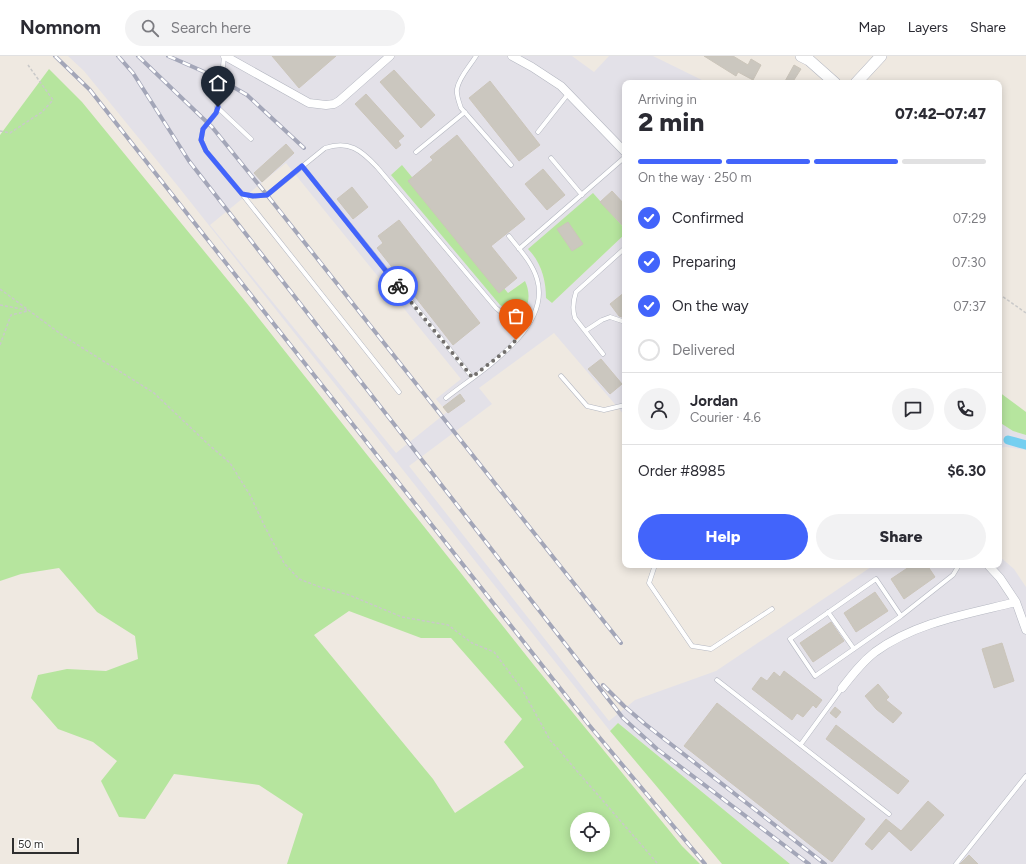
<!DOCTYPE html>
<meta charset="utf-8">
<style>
:root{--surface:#fff;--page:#f2f2f3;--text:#2b2b33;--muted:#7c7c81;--line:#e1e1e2;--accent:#4264fb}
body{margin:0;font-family:Figtree,sans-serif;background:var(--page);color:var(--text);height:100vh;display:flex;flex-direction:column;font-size:15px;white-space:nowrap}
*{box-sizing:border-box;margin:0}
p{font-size:13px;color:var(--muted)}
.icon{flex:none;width:22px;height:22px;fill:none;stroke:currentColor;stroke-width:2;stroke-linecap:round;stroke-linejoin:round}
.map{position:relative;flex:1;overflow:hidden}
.details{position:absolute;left:622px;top:24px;width:380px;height:488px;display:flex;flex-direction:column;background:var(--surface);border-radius:8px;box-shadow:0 2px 10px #0003}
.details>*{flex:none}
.fabs{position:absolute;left:570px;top:756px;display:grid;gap:8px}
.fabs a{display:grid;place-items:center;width:40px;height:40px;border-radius:50%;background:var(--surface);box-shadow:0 2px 10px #0003;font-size:20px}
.scale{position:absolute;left:12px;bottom:10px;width:67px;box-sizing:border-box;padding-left:4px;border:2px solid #2e2e2e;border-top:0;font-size:11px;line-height:14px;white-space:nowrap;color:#2e2e2e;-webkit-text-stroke:3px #fff;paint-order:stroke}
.pin{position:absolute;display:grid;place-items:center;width:34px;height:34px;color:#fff;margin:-41px -17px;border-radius:50% 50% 50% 0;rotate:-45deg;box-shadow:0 0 4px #0007}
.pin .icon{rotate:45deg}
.courier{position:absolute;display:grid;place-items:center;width:40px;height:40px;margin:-20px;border:3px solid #4264fb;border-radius:50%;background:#fff;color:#222;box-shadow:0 1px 5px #0007}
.summary em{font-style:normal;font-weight:800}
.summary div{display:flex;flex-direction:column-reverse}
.summary{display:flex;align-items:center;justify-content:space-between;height:68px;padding:0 16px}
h1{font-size:26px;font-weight:800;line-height:30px}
.bar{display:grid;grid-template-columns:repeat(4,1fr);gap:6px 4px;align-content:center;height:48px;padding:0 16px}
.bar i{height:5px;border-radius:3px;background:var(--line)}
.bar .selected{background:var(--accent)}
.bar p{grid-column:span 4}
.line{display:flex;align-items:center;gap:10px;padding:0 16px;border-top:1px solid var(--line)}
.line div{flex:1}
.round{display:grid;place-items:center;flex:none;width:42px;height:42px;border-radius:21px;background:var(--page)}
ol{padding:0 16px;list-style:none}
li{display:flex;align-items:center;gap:12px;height:44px}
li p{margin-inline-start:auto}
li .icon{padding:4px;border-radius:50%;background:var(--accent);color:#fff;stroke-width:4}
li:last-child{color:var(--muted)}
li i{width:22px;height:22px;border:2px solid var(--line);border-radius:50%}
.primary-button{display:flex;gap:8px;margin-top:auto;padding:8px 16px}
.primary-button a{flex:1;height:46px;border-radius:24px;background:var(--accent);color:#fff;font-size:16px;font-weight:800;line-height:46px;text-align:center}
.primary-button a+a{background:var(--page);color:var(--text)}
header{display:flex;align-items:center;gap:24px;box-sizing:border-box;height:56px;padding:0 20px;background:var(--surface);border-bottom:1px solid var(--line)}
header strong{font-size:19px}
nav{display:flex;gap:22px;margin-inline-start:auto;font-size:14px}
.search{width:280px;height:36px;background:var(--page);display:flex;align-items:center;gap:10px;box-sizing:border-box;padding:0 14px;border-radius:22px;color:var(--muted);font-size:15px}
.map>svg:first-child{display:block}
.industrial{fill:#e3e1e8;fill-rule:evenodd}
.green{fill:#b6e59e;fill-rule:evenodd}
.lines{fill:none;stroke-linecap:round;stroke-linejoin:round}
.canal{stroke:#75cff0;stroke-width:9}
.building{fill:#cbc7bf;stroke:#cbc5ba}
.lane-casing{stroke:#b4b7c1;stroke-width:5}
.street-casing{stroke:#b4b7c1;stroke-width:9}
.secondary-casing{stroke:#b4b7c1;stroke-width:12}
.path{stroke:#c9c9c9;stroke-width:1.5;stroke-dasharray:3 2;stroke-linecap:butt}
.lane{stroke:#fff;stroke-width:4}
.street{stroke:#fff;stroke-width:8}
.secondary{stroke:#fff;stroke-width:11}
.rail-casing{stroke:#a3a6b8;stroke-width:4}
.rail{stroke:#fff;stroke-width:2.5;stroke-dasharray:8;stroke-linecap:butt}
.done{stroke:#726f6d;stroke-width:4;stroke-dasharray:0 7.2}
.route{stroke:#4264fb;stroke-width:5}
</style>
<header>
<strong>Nomnom</strong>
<div class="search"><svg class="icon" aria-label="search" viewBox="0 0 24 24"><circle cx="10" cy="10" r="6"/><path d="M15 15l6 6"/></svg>Search here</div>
<nav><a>Map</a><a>Layers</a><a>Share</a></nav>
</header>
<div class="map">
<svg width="1026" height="808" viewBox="0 0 1026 808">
<rect width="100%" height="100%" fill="#efe9e1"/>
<path class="industrial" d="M68,0H572L594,16L609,0H653L708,27H625V173L593,138L536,201L543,219L546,235V242L552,247L625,178V360L554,277L479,332L492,348L409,410L609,665L635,644L716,615L874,509H999V500L1014,513L1026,531V808H790L618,667L610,675L177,129L84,15ZM286,107L461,323L436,343L447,356L396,397L210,169ZM402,109L508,237L524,225L500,249Z
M999,366L1013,375L1026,379V394L1006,391L999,392Z"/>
<path class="green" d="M49,13L82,46L249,250L533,608L682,790L700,808H287L303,758L259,729L174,718L145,763L119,761L101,725L117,705L93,686L58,673L31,642L38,619L67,613L106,615L138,603L135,580L97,556L59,512L21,518L0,525V79ZM349,555L421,582H451L522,663L504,686L524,711L455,757L433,723L314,579ZM577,763H603V789H577Z
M402,109L508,237L525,225C531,237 531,259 512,255C507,254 504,251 500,249L391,119Z
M593,137L625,173V178L552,247L546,242C546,224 541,206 528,193Z
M999,336L1026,356V379L1013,375L999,366Z
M618,667L790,808H722L610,675Z"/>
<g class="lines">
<path class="canal" d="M1008,384L1026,389"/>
</g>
<path class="building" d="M272,0H336L299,32Z
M704,0H733L748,9L751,3L761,9L753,24L738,16L736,20Z
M794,9L801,13L792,27H784Z
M394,14L435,59L421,72L380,26Z
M490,25L540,89L519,105L469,42Z
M366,38L404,80L398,85L401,89L396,93L355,48Z
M457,79L525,163L491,190L517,222L499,237L408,125L433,104L430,101Z
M286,88L294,97L262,126L254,117Z
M543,113L565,139L547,154L525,128Z
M352,131L368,151L353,163L337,143Z
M612,135L625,149V172L600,146Z
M399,164L480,267L453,289L377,192L383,187L378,180Z
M568,166L583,188L572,195L557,173Z
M625,236V259L622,261L619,260L610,248Z
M601,303L622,328L610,338L588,313Z
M460,338L465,345L448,357L443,351Z
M912,509H927L935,521L904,543L891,523Z
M875,536L888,555L856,576L844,557Z
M831,566L844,585L813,606L800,587Z
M1002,587L1014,625L994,632L982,593Z
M784,615L822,644L816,652L813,649L803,661L797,657L792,664L752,633L761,621L767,625L774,616L780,621Z
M878,628L889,641L886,644L902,657L893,667L876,653L865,640Z
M717,647L865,763L832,806L684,690Z
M835,651L841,656L836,662L830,657Z
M836,669L909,725L898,738L826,683Z
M928,745L944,759L911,795L889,775L872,794L865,788L886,763L901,775Z
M969,799L978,808H960Z"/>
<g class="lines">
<g class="lane-casing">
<path id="lane" d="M224,0L220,42L216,57L203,73L201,84L206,95L242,138L253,140L267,139L325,92C349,84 361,94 377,111L496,252L507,261L527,270
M476,0C470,10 459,21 457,33C456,39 459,46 461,52L511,109
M217,51L251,83
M538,76L568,38
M416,96L465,56
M551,102L582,139
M302,110L472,321
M242,138L399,336
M519,193L625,101
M585,275L602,264L610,261L625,266
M603,298L575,262C572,253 573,245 576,236L625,192
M561,320L587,350L604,354L625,349
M446,342C479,316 552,273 537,223C532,206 519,193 509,180
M655,509L649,527L692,590L711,593L772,553
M828,556L854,593
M901,560L876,523L790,583L815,620L901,560L953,519L959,509
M717,624L889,758
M801,688L842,632
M956,808L1026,720"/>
</g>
<g class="street-casing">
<path id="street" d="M225,0L309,47L326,49L334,48L339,45L390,0
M512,0L532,11L561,30L625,96
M988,509L1000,522L1016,546L1026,574
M842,632C852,619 862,606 875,596C916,566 968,558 1016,546"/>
</g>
<g class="secondary-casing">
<path id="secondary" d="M801,0L809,4L835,27
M856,27L881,0"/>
</g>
<path class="path" d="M0,75L10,77L42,56L53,44L28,9
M0,233L62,279L154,337L208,388L230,407L250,439L264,469L284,507L299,523L320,531L349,539L402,561L448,569L472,587L494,596L522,633L550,684L658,808
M999,238L1026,257
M0,249L27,254
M0,289L11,259L28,255"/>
<use href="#lane" class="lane"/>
<use href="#street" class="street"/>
<use href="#secondary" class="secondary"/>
<g class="rail-casing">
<path id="rail" d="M55,0L90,34L589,669L705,808
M118,0L133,17L189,105L623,662L657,693L809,808
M138,0L212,71L267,139L621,587
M168,0L216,21L247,39L304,92
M603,629L624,650L645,668L825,808"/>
</g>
<use href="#rail" class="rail"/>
</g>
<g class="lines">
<path class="done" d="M398,230L472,321L507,294L516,284"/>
<path class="route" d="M218,51L216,57L203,73L201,84L206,95L242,138L253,140L267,139L302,110L398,230"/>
</g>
</svg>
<div class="fabs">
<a><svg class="icon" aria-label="locate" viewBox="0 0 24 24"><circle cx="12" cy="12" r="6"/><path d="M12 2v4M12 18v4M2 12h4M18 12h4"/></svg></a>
</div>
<div class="scale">50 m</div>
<div class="pin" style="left:516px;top:284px;background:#ea580c"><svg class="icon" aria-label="bag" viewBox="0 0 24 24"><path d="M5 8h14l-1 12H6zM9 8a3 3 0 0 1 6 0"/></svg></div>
<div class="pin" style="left:218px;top:51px;background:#1f2937"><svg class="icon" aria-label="home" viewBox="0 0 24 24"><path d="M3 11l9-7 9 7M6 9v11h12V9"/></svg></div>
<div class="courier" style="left:398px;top:230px"><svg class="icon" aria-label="bike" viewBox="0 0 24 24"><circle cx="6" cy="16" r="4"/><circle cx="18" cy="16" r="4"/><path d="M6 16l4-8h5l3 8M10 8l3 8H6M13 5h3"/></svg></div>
<section class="details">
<div class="summary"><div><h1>2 min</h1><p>Arriving in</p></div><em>07:42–07:47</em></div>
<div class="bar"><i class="selected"></i><i class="selected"></i><i class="selected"></i><i></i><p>On the way · 250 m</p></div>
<ol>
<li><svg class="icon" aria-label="check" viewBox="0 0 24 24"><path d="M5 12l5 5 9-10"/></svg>Confirmed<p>07:29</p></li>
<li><svg class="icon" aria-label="check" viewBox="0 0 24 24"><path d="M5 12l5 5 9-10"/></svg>Preparing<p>07:30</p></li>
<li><svg class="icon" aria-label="check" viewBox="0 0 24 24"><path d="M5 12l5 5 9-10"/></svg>On the way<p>07:37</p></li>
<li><i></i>Delivered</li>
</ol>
<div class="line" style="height:72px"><a class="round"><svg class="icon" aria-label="person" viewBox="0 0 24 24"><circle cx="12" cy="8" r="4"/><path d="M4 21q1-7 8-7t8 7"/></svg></a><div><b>Jordan</b><p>Courier · 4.6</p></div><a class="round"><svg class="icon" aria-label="chat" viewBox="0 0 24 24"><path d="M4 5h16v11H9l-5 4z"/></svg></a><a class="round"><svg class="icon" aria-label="phone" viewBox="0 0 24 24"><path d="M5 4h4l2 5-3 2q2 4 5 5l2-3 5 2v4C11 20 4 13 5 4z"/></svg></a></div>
<div class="line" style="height:52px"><div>Order #8985</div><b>$6.30</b></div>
<div class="primary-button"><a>Help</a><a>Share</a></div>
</section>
</div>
